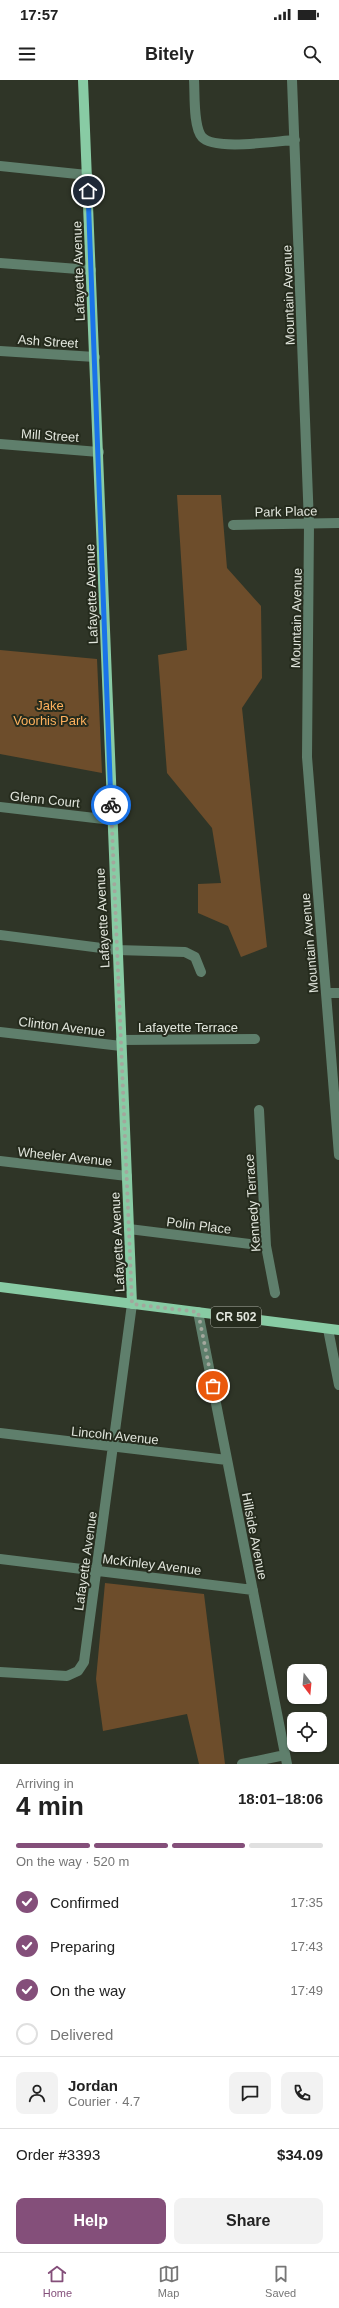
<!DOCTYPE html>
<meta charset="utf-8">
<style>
:root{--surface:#fff;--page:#f2f2f2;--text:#222;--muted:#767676;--line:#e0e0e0;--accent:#844f7a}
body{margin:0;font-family:Arial,sans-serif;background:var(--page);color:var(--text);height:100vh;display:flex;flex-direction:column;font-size:15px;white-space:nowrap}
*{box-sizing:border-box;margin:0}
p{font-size:13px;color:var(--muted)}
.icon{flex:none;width:22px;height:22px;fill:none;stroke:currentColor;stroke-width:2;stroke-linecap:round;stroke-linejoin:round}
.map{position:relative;height:1684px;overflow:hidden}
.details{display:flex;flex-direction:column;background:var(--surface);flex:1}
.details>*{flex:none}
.needle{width:26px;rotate:164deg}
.fabs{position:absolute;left:287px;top:1584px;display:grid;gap:8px}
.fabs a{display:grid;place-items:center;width:40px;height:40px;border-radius:8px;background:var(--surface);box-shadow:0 1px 3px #0004;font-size:20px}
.pin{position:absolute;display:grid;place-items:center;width:34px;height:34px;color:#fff;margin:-17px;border:2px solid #fff;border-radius:50%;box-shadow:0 1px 4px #0007}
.courier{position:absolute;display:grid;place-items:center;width:40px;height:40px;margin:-20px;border:3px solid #1a73e8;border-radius:50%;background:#fff;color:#222;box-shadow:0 1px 5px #0007}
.headline em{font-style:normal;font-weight:600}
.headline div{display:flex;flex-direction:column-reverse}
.headline{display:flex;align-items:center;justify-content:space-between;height:68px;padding:0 16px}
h1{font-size:26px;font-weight:600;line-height:30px}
.bar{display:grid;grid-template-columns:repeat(4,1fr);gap:6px 4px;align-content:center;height:48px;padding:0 16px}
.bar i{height:5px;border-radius:3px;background:var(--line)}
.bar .current{background:var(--accent)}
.bar p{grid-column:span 4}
.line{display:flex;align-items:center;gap:10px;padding:0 16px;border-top:1px solid var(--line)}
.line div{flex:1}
.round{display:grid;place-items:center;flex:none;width:42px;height:42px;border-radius:8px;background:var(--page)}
ol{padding:0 16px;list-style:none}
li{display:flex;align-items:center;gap:12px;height:44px}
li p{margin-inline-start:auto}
li .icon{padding:4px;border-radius:50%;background:var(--accent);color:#fff;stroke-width:4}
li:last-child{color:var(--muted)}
li i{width:22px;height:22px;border:2px solid var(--line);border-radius:50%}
.button{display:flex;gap:8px;margin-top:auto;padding:8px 16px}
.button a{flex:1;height:46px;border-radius:8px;background:var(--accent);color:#fff;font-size:16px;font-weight:600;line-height:46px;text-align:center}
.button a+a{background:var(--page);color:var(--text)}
.status{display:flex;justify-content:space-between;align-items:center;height:28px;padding:0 20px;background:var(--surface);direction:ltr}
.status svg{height:11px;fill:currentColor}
header{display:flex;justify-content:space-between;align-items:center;height:52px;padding:0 16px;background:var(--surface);font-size:18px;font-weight:600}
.dock{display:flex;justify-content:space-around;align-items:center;height:56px;border-top:1px solid var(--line);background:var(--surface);font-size:11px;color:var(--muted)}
.dock a{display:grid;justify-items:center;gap:2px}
.dock .current{color:var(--accent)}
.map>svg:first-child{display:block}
.green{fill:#6d4d2b}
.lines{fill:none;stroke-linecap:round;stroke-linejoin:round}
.minor{stroke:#5f7f6c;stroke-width:10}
.major{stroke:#88cba4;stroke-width:10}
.done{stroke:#a3a79d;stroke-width:4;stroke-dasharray:0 7.2}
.route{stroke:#1a73e8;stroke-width:5}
.labels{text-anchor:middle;stroke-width:4;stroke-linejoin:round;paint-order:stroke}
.shield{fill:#252b1d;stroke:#a9ada3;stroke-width:1}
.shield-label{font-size:12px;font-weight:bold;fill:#e1e5dc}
.street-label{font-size:13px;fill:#e1e5dc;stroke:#252b1d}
.park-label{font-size:13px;fill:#fdb05d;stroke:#252b1d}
</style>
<div class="status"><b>17:57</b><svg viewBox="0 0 49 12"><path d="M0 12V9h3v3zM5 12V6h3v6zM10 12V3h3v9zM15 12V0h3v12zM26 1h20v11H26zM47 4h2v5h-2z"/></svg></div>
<header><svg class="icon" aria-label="menu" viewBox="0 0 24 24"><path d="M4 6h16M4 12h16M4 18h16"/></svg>Bitely<svg class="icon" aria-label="search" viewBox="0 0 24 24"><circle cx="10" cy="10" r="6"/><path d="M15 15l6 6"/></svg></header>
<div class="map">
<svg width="339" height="1684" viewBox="0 0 339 1684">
<rect width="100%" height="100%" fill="#2f3527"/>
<path class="green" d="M177,415H221L227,488L261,526L262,598L242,628L267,867L241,877L228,846L198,833V804L221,803L212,748L167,693L158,575L187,570Z
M0,570L97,579L102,693L0,674Z
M105,1503L204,1514L225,1684H199L187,1634L103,1651L96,1599Z"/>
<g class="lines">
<path class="minor" d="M194,0C195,14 193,47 202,57C214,71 276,61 295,60
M292,0L309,444L307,677L339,1075
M0,86L87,95
M0,183L91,190
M0,271L95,277
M0,364L99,372
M233,445L339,443
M0,727L112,740
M0,855L117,870L185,872L195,877L201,892
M326,913H339
M0,952L121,966
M121,960L255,959
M259,1030L266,1166L275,1213
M0,1081L127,1096
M129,1149L266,1166
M198,1232L287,1684
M328,1249L339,1305
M0,1353L227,1380
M0,1479L253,1510
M0,1592L67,1596L78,1591L84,1582L132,1224
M242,1684L285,1675"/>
<path class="major" d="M83,0C101,408 114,816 132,1224
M0,1207L339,1250"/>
</g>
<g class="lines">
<path class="done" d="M111,725L132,1224L198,1232L213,1306"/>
<path class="route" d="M88,111L111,725"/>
</g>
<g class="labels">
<rect class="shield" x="211" y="1227" width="50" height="20" rx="3"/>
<g class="shield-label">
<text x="236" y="1241">CR 502</text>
</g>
<g class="street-label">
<text transform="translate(78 191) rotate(-92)" y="5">Lafayette Avenue</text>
<text transform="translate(288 215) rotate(-92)" y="5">Mountain Avenue</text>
<text transform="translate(48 261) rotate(4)" y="5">Ash Street</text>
<text transform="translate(50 355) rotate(4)" y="5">Mill Street</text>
<text transform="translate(286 431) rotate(-1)" y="5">Park Place</text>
<text transform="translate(91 514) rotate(-92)" y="5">Lafayette Avenue</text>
<text transform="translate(296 538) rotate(-89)" y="5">Mountain Avenue</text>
<text transform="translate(45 719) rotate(6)" y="5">Glenn Court</text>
<text transform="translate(102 838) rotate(-93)" y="5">Lafayette Avenue</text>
<text transform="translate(309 863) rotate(-95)" y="5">Mountain Avenue</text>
<text transform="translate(62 946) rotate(7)" y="5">Clinton Avenue</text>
<text x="188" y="952">Lafayette Terrace</text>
<text transform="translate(65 1076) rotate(6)" y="5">Wheeler Avenue</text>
<text transform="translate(252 1123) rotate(-94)" y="5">Kennedy Terrace</text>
<text transform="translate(199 1145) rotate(7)" y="5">Polin Place</text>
<text transform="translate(117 1162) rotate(-93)" y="5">Lafayette Avenue</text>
<text transform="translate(115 1355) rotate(6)" y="5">Lincoln Avenue</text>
<text transform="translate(255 1456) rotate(79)" y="5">Hillside Avenue</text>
<text transform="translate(85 1481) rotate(-82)" y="5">Lafayette Avenue</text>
<text transform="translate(152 1484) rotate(7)" y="5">McKinley Avenue</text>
</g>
<g class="park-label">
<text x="50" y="630">Jake<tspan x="50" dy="15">Voorhis Park</tspan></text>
</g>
</g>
</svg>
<div class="fabs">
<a><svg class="needle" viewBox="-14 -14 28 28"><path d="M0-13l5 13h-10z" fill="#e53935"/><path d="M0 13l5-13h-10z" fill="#767676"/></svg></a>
<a><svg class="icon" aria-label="locate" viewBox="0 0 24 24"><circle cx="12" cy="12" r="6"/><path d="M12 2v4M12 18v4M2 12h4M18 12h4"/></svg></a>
</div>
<div class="pin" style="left:213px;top:1306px;background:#ea580c"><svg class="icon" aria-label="bag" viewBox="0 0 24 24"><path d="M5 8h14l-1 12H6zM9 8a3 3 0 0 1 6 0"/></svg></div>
<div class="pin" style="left:88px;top:111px;background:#1f2937"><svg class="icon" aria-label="home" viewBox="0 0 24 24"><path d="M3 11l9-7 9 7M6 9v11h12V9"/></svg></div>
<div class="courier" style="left:111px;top:725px"><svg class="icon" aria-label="bike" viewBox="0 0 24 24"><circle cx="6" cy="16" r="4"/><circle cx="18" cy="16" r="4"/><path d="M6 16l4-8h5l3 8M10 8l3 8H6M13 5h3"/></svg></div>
</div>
<section class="details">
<div class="headline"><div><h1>4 min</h1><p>Arriving in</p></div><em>18:01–18:06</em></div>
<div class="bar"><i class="current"></i><i class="current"></i><i class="current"></i><i></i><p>On the way · 520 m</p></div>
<ol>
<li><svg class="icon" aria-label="check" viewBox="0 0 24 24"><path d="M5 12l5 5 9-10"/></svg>Confirmed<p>17:35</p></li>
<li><svg class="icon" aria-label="check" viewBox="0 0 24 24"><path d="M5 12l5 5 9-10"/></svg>Preparing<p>17:43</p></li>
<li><svg class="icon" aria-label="check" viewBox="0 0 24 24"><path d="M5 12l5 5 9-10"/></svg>On the way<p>17:49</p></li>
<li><i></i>Delivered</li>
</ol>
<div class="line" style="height:72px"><a class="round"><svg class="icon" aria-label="person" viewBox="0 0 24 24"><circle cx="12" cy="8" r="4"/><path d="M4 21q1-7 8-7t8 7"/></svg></a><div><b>Jordan</b><p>Courier · 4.7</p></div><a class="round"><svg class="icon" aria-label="chat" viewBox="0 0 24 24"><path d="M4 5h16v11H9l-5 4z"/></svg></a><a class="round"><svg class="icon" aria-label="phone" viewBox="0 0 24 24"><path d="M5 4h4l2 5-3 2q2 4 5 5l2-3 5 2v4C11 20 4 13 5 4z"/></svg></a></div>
<div class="line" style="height:52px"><div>Order #3393</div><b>$34.09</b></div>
<div class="button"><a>Help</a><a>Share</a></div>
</section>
<nav class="dock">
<a class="current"><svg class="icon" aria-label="home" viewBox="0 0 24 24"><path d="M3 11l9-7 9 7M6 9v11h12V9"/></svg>Home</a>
<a><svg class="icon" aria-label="map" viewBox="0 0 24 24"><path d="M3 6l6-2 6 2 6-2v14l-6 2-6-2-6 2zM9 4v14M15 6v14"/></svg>Map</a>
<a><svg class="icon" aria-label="saved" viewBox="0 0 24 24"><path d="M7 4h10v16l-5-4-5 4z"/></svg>Saved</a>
</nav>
